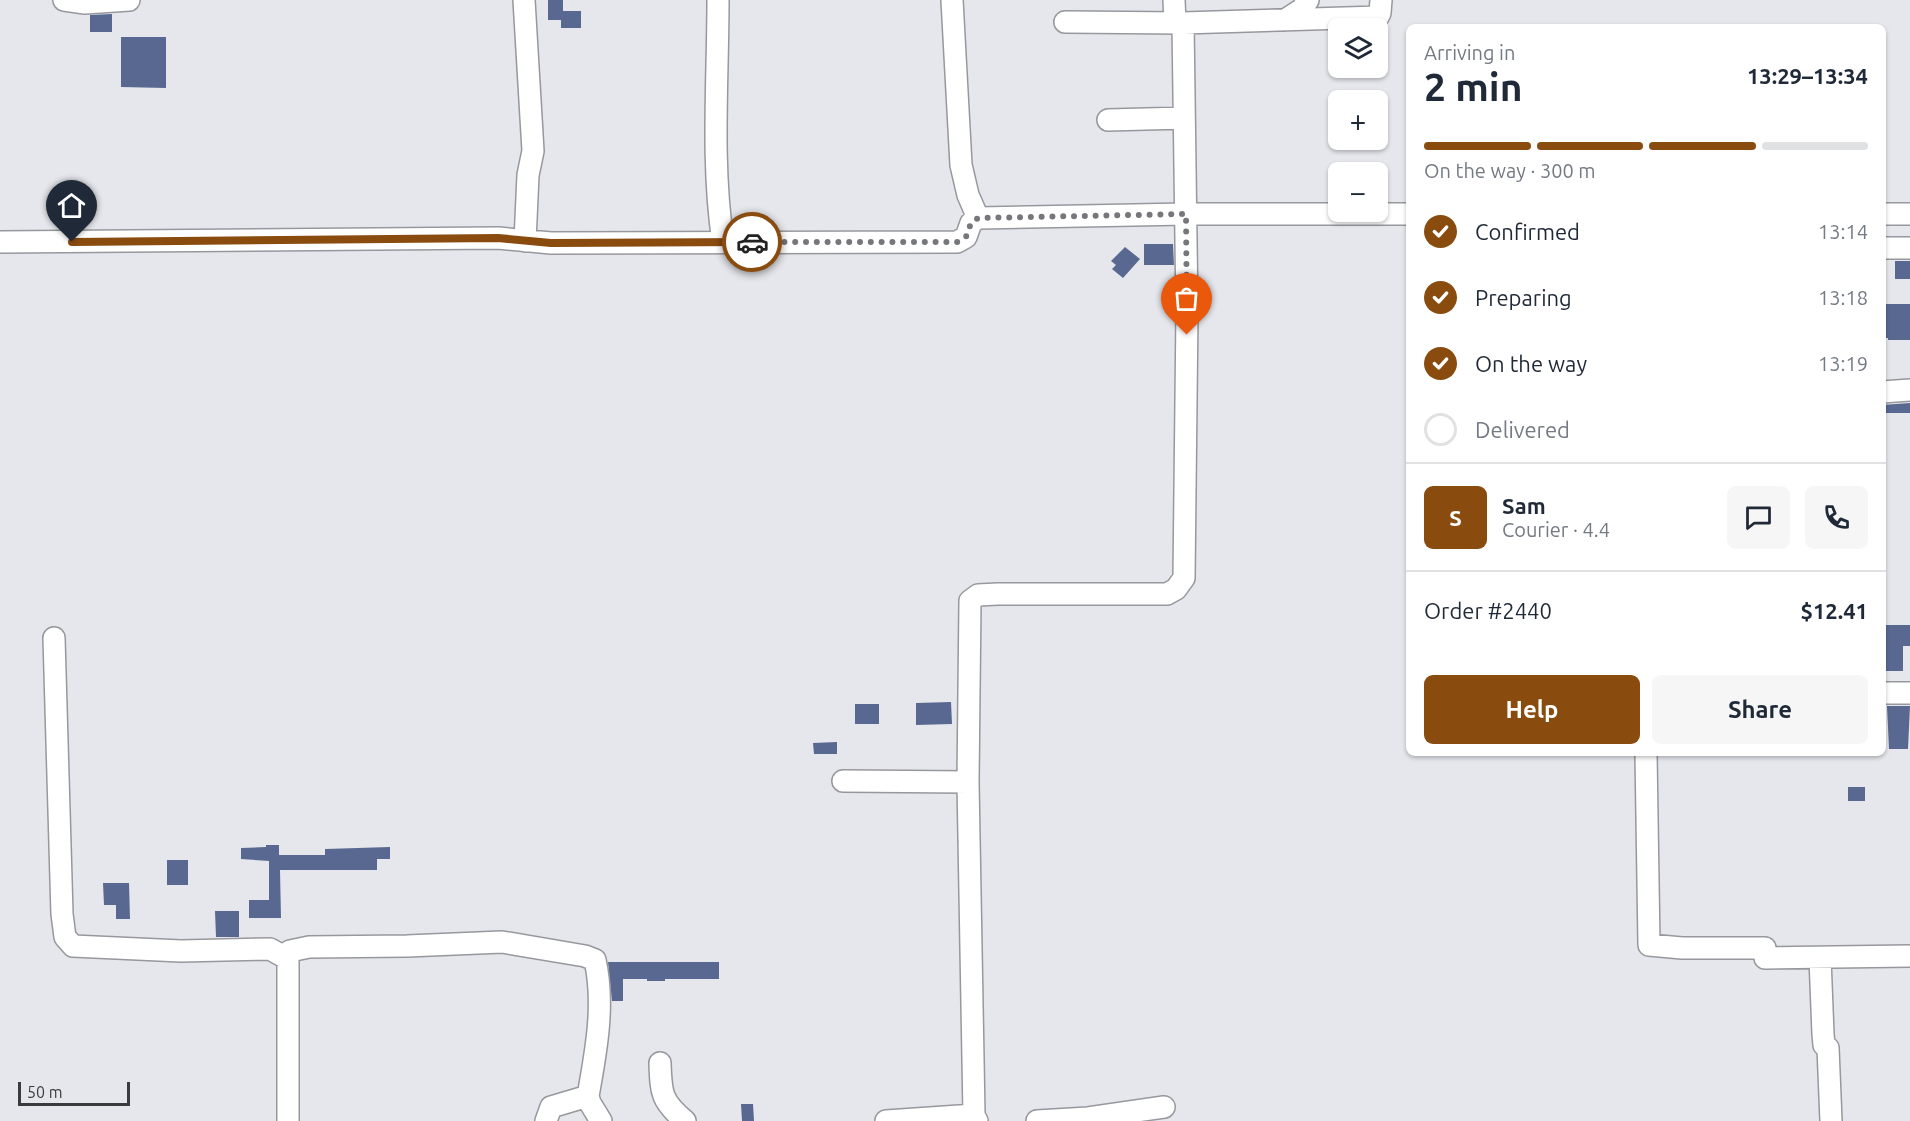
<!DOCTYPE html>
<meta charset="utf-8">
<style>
:root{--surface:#fff;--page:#f6f6f7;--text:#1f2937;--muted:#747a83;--line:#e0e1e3;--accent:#8a4b0f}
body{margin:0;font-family:Ubuntu,sans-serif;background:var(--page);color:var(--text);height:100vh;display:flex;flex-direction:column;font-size:22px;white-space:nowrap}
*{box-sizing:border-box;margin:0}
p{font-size:20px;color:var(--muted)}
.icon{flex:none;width:33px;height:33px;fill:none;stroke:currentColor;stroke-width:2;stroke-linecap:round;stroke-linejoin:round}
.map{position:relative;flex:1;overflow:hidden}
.details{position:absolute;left:1406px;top:24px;width:480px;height:732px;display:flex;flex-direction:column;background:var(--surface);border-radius:9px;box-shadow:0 2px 4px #0004}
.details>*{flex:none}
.controls{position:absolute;left:1328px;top:18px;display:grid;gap:12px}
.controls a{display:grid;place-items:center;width:60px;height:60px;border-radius:9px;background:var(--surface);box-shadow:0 2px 4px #0004;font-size:30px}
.scale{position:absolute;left:18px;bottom:15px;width:112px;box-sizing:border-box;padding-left:6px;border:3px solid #3a3b3d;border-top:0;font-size:16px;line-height:21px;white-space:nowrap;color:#3a3b3d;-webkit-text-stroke:4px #e5e7ec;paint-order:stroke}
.pin{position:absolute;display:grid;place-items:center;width:51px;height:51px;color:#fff;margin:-62px -26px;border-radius:50% 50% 50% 0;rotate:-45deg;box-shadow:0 0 6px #0007}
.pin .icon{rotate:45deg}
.courier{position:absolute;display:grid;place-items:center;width:60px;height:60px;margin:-30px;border:4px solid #8a4b0f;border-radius:50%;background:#fff;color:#222;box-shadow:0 2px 8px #0007}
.headline em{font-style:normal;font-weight:600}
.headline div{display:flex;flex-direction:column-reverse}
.headline{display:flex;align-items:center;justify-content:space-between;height:102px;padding:0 18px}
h1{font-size:39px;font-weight:600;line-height:45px}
.bar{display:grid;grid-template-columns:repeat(4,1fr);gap:9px 6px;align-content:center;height:72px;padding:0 18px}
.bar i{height:8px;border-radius:4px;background:var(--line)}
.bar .on{background:var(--accent)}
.bar p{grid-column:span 4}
.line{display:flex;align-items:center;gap:15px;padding:0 18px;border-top:2px solid var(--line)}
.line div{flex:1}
.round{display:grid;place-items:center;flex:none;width:63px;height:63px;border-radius:9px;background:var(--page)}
ol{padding:0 18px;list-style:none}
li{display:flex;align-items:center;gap:18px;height:66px}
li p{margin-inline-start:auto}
li .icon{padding:6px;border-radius:50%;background:var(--accent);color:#fff;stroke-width:4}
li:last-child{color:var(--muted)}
li i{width:33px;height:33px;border:3px solid var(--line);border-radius:50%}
.button{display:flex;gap:12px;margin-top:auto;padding:12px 18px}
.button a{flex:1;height:69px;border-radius:9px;background:var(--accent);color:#fff;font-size:24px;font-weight:600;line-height:69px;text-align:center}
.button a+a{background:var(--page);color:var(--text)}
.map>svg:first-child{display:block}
.building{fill:#596890}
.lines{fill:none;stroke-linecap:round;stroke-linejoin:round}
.minor-casing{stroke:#97989d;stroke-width:24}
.minor{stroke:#fff;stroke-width:21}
.done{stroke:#76777a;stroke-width:6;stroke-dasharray:0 10.8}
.route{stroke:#8a4b0f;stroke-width:8}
</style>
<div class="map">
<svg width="1910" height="1121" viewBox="0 0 1910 1121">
<rect width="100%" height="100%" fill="#e5e7ec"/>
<path class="building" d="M548,0H563V11H581V28H561V20H548Z
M112,14V32H90V15Z
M121,37H166V88L121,87Z
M1144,244H1173L1174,265H1144Z
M1125,247L1140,259L1123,278L1112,269L1116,265L1111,261Z
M1895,261H1910V279H1895Z
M1882,304H1910V340H1888V338H1882Z
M1910,403V413H1882V405Z
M1882,625H1910V646H1903V671H1882Z
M951,702L952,724L916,725V703Z
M855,704H879V724H855Z
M1887,706H1910L1908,749H1889Z
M837,742V754H814L813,743Z
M1848,787H1865V801H1848Z
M266,845H279V855H325V849L390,847V859H377V870H280L281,918H249V900H269V861L241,859V848L266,847Z
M167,860H188V885H167Z
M103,883H129L130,919H116V905H104Z
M215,911H239V937H216Z
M608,962H719V979H665V981H647V979H623V1001H612Z
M741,1104H753L754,1121H742Z"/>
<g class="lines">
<g class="minor-casing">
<path id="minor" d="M64,0L85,3L129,0
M524,0L533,151L528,175L525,241
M718,0C718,81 711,162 723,242
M952,0L961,165L968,195L978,218
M1174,0L1175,23
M1285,20L1302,9L1308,0
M1065,22L1183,23L1378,17L1380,13L1381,0
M1108,120L1184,118
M1882,214H1910
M0,242L498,238L551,243L957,242L966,237L971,223L978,218L1186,214H1408
M1882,248H1910
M1882,392L1910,390
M54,638L62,914L65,937L73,946L181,951L270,949L288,959
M1882,693H1910
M1646,753L1649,945L1682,948H1765V958L1910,956
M843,781L968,782
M1820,958L1823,1034L1824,1045L1828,1048L1831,1121
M660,1063C661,1093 661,1101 685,1121
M288,1121V959L290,951L309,947L407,946L502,942L585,956L595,960C605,1004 596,1052 588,1096L590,1103L601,1121
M546,1121L551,1107L588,1096
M886,1121L974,1115
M977,1121L974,1115L968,782L970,601L978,595L998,594H1167L1176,589L1184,578L1187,312L1183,23
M1037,1121L1088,1118L1164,1107"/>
</g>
<use href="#minor" class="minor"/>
</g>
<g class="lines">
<path class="done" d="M752,242H957L966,237L971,223L978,218L1186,214L1187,335"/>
<path class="route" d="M72,242L498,238L551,243L752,242"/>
</g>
</svg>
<div class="controls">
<a><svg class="icon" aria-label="layers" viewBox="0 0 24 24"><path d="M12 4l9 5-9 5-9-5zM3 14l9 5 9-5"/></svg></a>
<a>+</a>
<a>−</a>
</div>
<div class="scale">50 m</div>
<div class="pin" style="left:1187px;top:335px;background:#ea580c"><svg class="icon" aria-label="bag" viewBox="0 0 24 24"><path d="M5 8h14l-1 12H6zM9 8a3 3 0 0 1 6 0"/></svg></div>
<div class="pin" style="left:72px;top:242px;background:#1f2937"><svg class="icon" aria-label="home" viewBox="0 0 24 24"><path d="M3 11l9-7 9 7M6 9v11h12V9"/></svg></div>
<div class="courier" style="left:752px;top:242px"><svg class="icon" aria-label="car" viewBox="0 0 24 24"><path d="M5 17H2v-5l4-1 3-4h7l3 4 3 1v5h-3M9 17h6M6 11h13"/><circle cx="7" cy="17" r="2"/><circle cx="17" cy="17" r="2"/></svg></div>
<section class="details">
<div class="headline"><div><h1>2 min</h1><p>Arriving in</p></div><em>13:29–13:34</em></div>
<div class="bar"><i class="on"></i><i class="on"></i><i class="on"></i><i></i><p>On the way · 300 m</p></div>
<ol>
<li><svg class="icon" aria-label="check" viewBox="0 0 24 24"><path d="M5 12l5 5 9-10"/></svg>Confirmed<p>13:14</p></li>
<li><svg class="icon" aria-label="check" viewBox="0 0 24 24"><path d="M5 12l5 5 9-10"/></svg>Preparing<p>13:18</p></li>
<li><svg class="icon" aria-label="check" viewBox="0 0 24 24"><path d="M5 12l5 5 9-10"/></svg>On the way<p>13:19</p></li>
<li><i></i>Delivered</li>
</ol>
<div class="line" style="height:108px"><b class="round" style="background:var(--accent);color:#fff">S</b><div><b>Sam</b><p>Courier · 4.4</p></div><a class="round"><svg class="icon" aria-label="chat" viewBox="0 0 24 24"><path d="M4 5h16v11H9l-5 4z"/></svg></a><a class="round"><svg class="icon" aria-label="phone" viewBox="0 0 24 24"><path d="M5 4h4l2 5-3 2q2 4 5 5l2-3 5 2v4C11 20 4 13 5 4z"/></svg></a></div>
<div class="line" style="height:78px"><div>Order #2440</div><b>$12.41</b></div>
<div class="button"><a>Help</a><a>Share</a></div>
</section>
</div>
